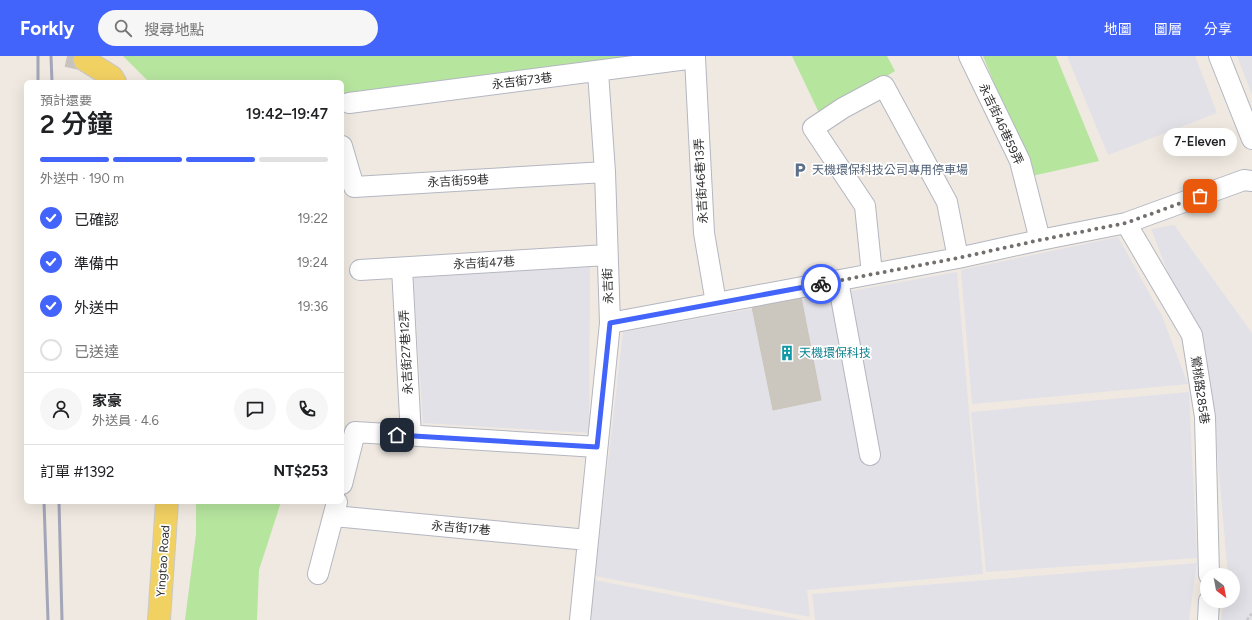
<!DOCTYPE html>
<html lang="zh-TW">
<meta charset="utf-8">
<style>
:root{--surface:#fff;--page:#f6f6f6;--text:#202124;--muted:#757577;--line:#e0e0e0;--accent:#4264fb}
body{margin:0;font-family:Figtree,"Noto Sans TC",sans-serif;background:var(--page);color:var(--text);height:100vh;display:flex;flex-direction:column;font-size:15px;white-space:nowrap}
*{box-sizing:border-box;margin:0}
p{font-size:13px;color:var(--muted)}
.icon{flex:none;width:22px;height:22px;fill:none;stroke:currentColor;stroke-width:2;stroke-linecap:round;stroke-linejoin:round}
.map{position:relative;flex:1;overflow:hidden}
.side{position:absolute;left:24px;top:24px;width:320px;height:424px;display:flex;flex-direction:column;background:var(--surface);border-radius:6px;box-shadow:0 4px 16px #0002}
.side>*{flex:none}
.needle{width:26px;rotate:148deg}
.controls{position:absolute;left:1200px;top:512px;display:grid;gap:8px}
.controls a{display:grid;place-items:center;width:40px;height:40px;border-radius:50%;background:var(--surface);box-shadow:0 4px 16px #0002;font-size:20px}
.pin{position:absolute;display:grid;place-items:center;width:34px;height:34px;color:#fff;margin:-17px;border-radius:8px;box-shadow:0 2px 6px #0006}
.courier{position:absolute;display:grid;place-items:center;width:40px;height:40px;margin:-20px;border:3px solid #4264fb;border-radius:50%;background:#fff;color:#222;box-shadow:0 1px 5px #0007}
.bubble{position:absolute;height:28px;border-radius:14px;background:var(--surface);box-shadow:0 4px 16px #0002;font-size:13px;font-weight:600;line-height:28px;text-align:center}
.overview em{font-style:normal;font-weight:600}
.overview div{display:flex;flex-direction:column-reverse}
.overview{display:flex;align-items:center;justify-content:space-between;height:68px;padding:0 16px}
h1{font-size:26px;font-weight:600;line-height:30px}
.bar{display:grid;grid-template-columns:repeat(4,1fr);gap:6px 4px;align-content:center;height:48px;padding:0 16px}
.bar i{height:5px;border-radius:3px;background:var(--line)}
.bar .active{background:var(--accent)}
.bar p{grid-column:span 4}
.line{display:flex;align-items:center;gap:10px;padding:0 16px;border-top:1px solid var(--line)}
.line div{flex:1}
.round{display:grid;place-items:center;flex:none;width:42px;height:42px;border-radius:21px;background:var(--page)}
ol{padding:0 16px;list-style:none}
li{display:flex;align-items:center;gap:12px;height:44px}
li p{margin-inline-start:auto}
li .icon{padding:4px;border-radius:50%;background:var(--accent);color:#fff;stroke-width:4}
li:last-child{color:var(--muted)}
li i{width:22px;height:22px;border:2px solid var(--line);border-radius:50%}
header{display:flex;align-items:center;gap:24px;box-sizing:border-box;height:56px;padding:0 20px;background:var(--accent);color:#fff}
header strong{font-size:19px}
nav{display:flex;gap:22px;margin-inline-start:auto;font-size:14px}
.search{width:280px;height:36px;background:var(--page);display:flex;align-items:center;gap:10px;box-sizing:border-box;padding:0 14px;border-radius:22px;color:var(--muted);font-size:15px}
.map>svg:first-child{display:block}
.industrial{fill:#e3e1e8}
.green{fill:#b6e59e}
.building{fill:#cbc7bf;stroke:#cbc5ba}
.lines{fill:none;stroke-linecap:round;stroke-linejoin:round}
.major-tunnel{stroke:#c8c4bd;stroke-width:22;stroke-dasharray:22 11;stroke-linecap:butt}
.minor-casing{stroke:#b4b7c1;stroke-width:22}
.major-casing{stroke:#c9c9c9;stroke-width:24}
.path{stroke:#c9c9c9;stroke-width:2.5;stroke-dasharray:3 2;stroke-linecap:butt}
.minor{stroke:#fff;stroke-width:20}
.major{stroke:#f2d163;stroke-width:22}
.rail{stroke:#a3a6b8;stroke-width:3}
.done{stroke:#726f6d;stroke-width:4;stroke-dasharray:0 7.2}
.route{stroke:#4264fb;stroke-width:5}
.labels{text-anchor:middle;stroke-width:3.5;stroke-linejoin:round;paint-order:stroke}
.street-label{font-size:12px;fill:#2e2e2e;stroke:#fff}
.service-label{font-size:12px;fill:#4e5e75;stroke:#fff;text-anchor:start}
.culture-label{font-size:12px;fill:#0d838f;stroke:#fff;text-anchor:start}
</style>
<header>
<strong>Forkly</strong>
<div class="search"><svg class="icon" aria-label="search" viewBox="0 0 24 24"><circle cx="10" cy="10" r="6"/><path d="M15 15l6 6"/></svg>搜尋地點</div>
<nav><a>地圖</a><a>圖層</a><a>分享</a></nav>
</header>
<div class="map">
<svg width="1252" height="564" viewBox="0 0 1252 564">
<rect width="100%" height="100%" fill="#efe9e1"/>
<path class="industrial" d="M1067,0H1195L1217,57L1108,99Z
M1237,0H1252V39Z
M1174,169L1252,277V564H1221L1224,545H1233V519H1228L1211,326L1151,173Z
M1118,181L1162,260L1188,328L972,348L961,214Z
M590,211L589,377L423,367L413,220Z
M957,216L983,518L807,534L810,561L595,520L623,276Z
M1189,336L1197,502L986,516L971,356Z
M1197,507L1189,564H815L812,538Z
M594,524L802,564H590Z"/>
<path class="green" d="M123,0H668L342,40V26H149Z
M792,0H887L895,15L821,61Z
M983,0H1056L1099,105L1032,120Z
M196,446H281L259,514L257,564H185L196,478Z"/>
<path class="building" d="M801,241L821,344L773,354L752,251Z"/>
<g class="lines">
<path class="major-tunnel" d="M67,0L85,4"/>
<g class="minor-casing">
<path id="minor" d="M969,0L1020,105L1040,184
M1219,0L1252,83
M349,47L695,2L704,177L716,247
M342,90L354,131L605,116
M1126,167L1192,279L1205,361L1209,519
M402,212L411,380
M360,214L607,199
M872,218L865,150L813,72L843,52L884,30L947,146L958,202
M838,225L870,399
M610,267L958,202L1040,184L1126,167L1244,124L1252,125
M342,428L355,376L597,391
M334,460L588,484
M318,518L337,446
M580,564L610,267L605,116L598,16
M1208,564L1209,545"/>
</g>
<g class="major-casing">
<path id="major" d="M85,4L112,21L115,26
M159,564L167,446"/>
</g>
<path class="path" d="M1247,564L1252,557"/>
<use href="#minor" class="minor"/>
<use href="#major" class="major"/>
<path class="rail" d="M38,0V26
M51,0L52,26
M44,446L48,564
M59,446L62,564"/>
</g>
<g class="lines">
<path class="done" d="M821,228L958,202L1040,184L1126,167L1200,140"/>
<path class="route" d="M397,379L597,391L610,267L821,228"/>
</g>
<defs>
<g id="parking-bare" transform="scale(1.2)"><path d="M-3.5-5.5H1a3.5 3.5 0 0 1 0 7H-1V5.5H-3.5ZM-1-3.4V-.6H.8a1.4 1.4 0 0 0 0-2.8Z" fill="#5c6f8a" stroke="#fff" stroke-width="2.5" paint-order="stroke"/></g>
<g id="building-bare" transform="scale(1.2)"><path d="M-4-6H4V6H1V3H-1V6H-4ZM-2.5-4.3h1.7v1.8h-1.7ZM.8-4.3h1.7v1.8H.8ZM-2.5-1h1.7V.8h-1.7ZM.8-1h1.7V.8H.8Z" fill="#0f9aa8" stroke="#fff" stroke-width="2.5" paint-order="stroke"/></g>
</defs>
<g fill-rule="evenodd">
<use href="#parking-bare" x="800" y="114"/>
<use href="#building-bare" x="787" y="297"/>
</g>
<g class="labels">
<g class="street-label">
<text transform="translate(522 25) rotate(-7)" y="4">永吉街73巷</text>
<text transform="translate(1001 68) rotate(65)" y="4">永吉街46巷59弄</text>
<text transform="translate(458 125) rotate(-3)" y="4">永吉街59巷</text>
<text transform="translate(701 125) rotate(-93)" y="4">永吉街46巷13弄</text>
<text transform="translate(484 207) rotate(-3)" y="4">永吉街47巷</text>
<text transform="translate(608 230) rotate(-92)" y="4">永吉街</text>
<text transform="translate(406 296) rotate(-93)" y="4">永吉街27巷12弄</text>
<text transform="translate(1200 334) rotate(82)" y="4">鶯桃路285巷</text>
<text transform="translate(461 472) rotate(5)" y="4">永吉街17巷</text>
<text transform="translate(163 505) rotate(-86)" y="4">Yingtao Road</text>
</g>
<g class="service-label">
<text x="812" y="118">天機環保科技公司專用停車場</text>
</g>
<g class="culture-label">
<text x="799" y="301">天機環保科技</text>
</g>
</g>
</svg>
<div class="controls">
<a><svg class="needle" viewBox="-14 -14 28 28"><path d="M0-13l5 13h-10z" fill="#e53935"/><path d="M0 13l5-13h-10z" fill="#757577"/></svg></a>
</div>
<div class="pin" style="left:1200px;top:140px;background:#ea580c"><svg class="icon" aria-label="bag" viewBox="0 0 24 24"><path d="M5 8h14l-1 12H6zM9 8a3 3 0 0 1 6 0"/></svg></div>
<div class="pin" style="left:397px;top:379px;background:#1f2937"><svg class="icon" aria-label="home" viewBox="0 0 24 24"><path d="M3 11l9-7 9 7M6 9v11h12V9"/></svg></div>
<div class="courier" style="left:821px;top:228px"><svg class="icon" aria-label="bike" viewBox="0 0 24 24"><circle cx="6" cy="16" r="4"/><circle cx="18" cy="16" r="4"/><path d="M6 16l4-8h5l3 8M10 8l3 8H6M13 5h3"/></svg></div>
<div class="bubble" style="left:1163px;top:72px;width:74px">7-Eleven</div>
<section class="side">
<div class="overview"><div><h1>2 分鐘</h1><p>預計還要</p></div><em>19:42–19:47</em></div>
<div class="bar"><i class="active"></i><i class="active"></i><i class="active"></i><i></i><p>外送中 · 190 m</p></div>
<ol>
<li><svg class="icon" aria-label="check" viewBox="0 0 24 24"><path d="M5 12l5 5 9-10"/></svg>已確認<p>19:22</p></li>
<li><svg class="icon" aria-label="check" viewBox="0 0 24 24"><path d="M5 12l5 5 9-10"/></svg>準備中<p>19:24</p></li>
<li><svg class="icon" aria-label="check" viewBox="0 0 24 24"><path d="M5 12l5 5 9-10"/></svg>外送中<p>19:36</p></li>
<li><i></i>已送達</li>
</ol>
<div class="line" style="height:72px"><a class="round"><svg class="icon" aria-label="person" viewBox="0 0 24 24"><circle cx="12" cy="8" r="4"/><path d="M4 21q1-7 8-7t8 7"/></svg></a><div><b>家豪</b><p>外送員 · 4.6</p></div><a class="round"><svg class="icon" aria-label="chat" viewBox="0 0 24 24"><path d="M4 5h16v11H9l-5 4z"/></svg></a><a class="round"><svg class="icon" aria-label="phone" viewBox="0 0 24 24"><path d="M5 4h4l2 5-3 2q2 4 5 5l2-3 5 2v4C11 20 4 13 5 4z"/></svg></a></div>
<div class="line" style="height:52px"><div>訂單 #1392</div><b>NT$253</b></div>
</section>
</div>
